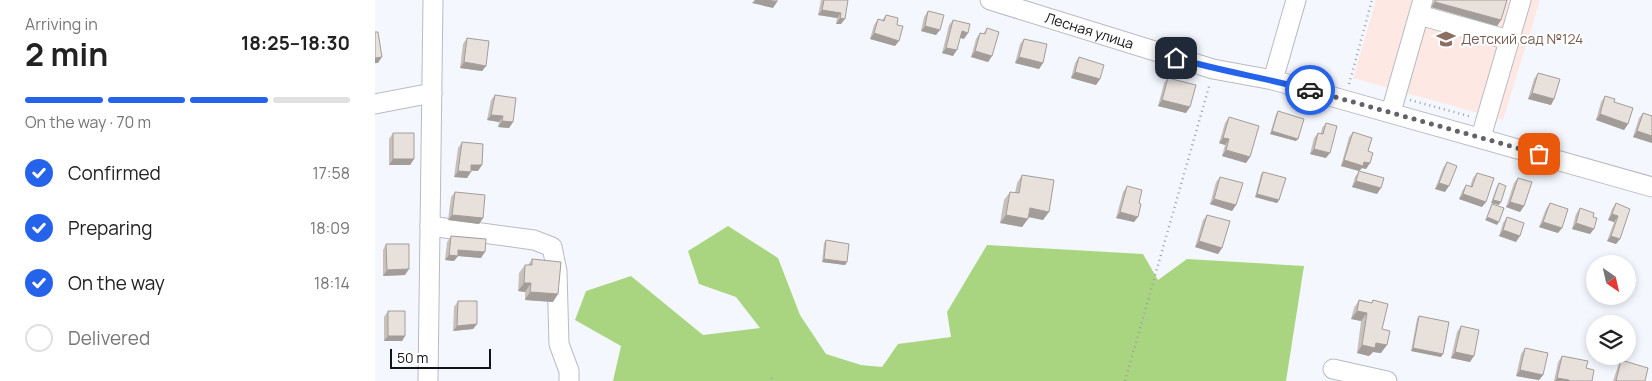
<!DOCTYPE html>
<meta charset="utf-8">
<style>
:root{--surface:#fff;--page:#f2f2f2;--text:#222;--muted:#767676;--line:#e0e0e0;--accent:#2563eb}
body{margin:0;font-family:Manrope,sans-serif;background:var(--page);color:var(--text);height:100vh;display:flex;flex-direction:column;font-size:19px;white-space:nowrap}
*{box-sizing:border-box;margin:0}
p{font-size:16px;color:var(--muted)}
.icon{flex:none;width:28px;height:28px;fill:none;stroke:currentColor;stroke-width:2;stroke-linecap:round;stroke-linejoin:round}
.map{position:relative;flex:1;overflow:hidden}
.panel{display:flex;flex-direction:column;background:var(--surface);width:375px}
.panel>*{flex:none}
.needle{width:32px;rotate:146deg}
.tools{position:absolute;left:1211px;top:255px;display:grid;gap:10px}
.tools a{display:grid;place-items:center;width:50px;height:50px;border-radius:50%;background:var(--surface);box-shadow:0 2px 8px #0003;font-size:25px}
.scale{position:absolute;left:15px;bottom:12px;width:101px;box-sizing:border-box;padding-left:5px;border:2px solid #121316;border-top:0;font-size:14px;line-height:18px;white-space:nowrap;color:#121316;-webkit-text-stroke:4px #fff;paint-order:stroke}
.pin{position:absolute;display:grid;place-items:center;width:42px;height:42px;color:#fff;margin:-21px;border-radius:10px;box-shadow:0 2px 8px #0006}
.courier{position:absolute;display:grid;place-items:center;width:50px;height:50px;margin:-25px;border:4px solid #2563eb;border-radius:50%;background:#fff;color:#222;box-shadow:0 1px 6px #0007}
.summary em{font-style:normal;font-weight:700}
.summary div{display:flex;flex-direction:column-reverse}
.summary{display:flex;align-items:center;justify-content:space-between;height:85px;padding:0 25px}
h1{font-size:32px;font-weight:700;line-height:38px}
.bar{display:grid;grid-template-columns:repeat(4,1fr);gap:8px 5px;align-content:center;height:60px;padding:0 25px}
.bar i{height:6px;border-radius:4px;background:var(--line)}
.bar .selected{background:var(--accent)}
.bar p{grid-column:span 4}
ol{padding:0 25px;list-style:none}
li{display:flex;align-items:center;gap:15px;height:55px}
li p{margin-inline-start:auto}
li .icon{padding:5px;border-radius:50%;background:var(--accent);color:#fff;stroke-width:4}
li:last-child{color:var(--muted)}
li i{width:28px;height:28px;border:2px solid var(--line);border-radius:50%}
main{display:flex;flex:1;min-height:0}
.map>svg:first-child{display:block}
.education{fill:#fde8e4}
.green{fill:#aad580}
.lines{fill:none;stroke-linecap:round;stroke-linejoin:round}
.minor-casing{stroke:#b9bac2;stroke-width:21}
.path{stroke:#9c9ea4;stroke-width:2.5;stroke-dasharray:1 4;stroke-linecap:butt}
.minor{stroke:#fff;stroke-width:19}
.wall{fill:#c7c1bc}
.shaded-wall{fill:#a29d99}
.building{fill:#e7e0db;stroke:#a29d99}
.done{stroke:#616368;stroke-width:5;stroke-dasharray:0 9}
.route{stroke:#2563eb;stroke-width:6}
.labels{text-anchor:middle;stroke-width:4;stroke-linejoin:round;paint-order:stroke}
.street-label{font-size:14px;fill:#121316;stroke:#fff}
.education-label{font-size:14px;fill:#785e54;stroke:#fff;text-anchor:start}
</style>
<main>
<section class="panel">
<div class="summary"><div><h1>2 min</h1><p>Arriving in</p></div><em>18:25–18:30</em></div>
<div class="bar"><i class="selected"></i><i class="selected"></i><i class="selected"></i><i></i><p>On the way · 70 m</p></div>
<ol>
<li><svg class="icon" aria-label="check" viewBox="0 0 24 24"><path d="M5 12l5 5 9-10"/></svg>Confirmed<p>17:58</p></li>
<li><svg class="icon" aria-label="check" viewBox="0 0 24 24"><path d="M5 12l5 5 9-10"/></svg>Preparing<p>18:09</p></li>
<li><svg class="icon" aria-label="check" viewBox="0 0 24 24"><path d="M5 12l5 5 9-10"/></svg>On the way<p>18:14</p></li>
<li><i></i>Delivered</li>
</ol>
</section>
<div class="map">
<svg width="1277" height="381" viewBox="0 0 1277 381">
<rect width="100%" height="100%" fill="#f5f7ff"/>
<path class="education" d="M1001,0H1165L1128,120L978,78Z"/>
<path class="green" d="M353,226L403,258L425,315L451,354L486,365L507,367L523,344L576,337L572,312L612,245L768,254L783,280L812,259L929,266L911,381H238L246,346L200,320L211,291L256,276L328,335L385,328L361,297L324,284L313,251Z"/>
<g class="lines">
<g class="minor-casing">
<g id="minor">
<path id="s1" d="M615,0L838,69L898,80L1277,187"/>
<path d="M1044,15L1134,40"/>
<path d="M898,80L921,0"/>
<path d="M0,104L57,93"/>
<path d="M1016,112L1048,0"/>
<path d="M1106,137L1146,0"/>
<path d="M55,226L159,240L177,247L182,271L184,344L194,371V381"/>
<path d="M958,369L1012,381"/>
<path d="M53,381L58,0"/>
</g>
</g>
<path class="path" d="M974,84L997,0
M1035,100L1097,117
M396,378L399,381
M750,381L835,83"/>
<use href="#minor" class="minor"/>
</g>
<path class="wall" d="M446,0H473L466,24H461L462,18L443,15Z
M1058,0H1132L1126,20L1122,26L1056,7Z
M553,11L561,35L546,31L549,17Z
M511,15L522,25L520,46L495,39L499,25L503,19L507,20Z
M578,20L589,39L585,38L578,56L567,53L574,25Z
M612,28L617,56L613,62L596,57L601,39L605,33L608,34Z
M92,38L111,66L107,71L85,68L88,44Z
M649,39L668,63L664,69L640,63L645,44Z
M704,57L725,79L721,85L696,78L700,63Z
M1163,73L1179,99L1176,105L1153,99L1159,79Z
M793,78L811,113L783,106L789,83Z
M120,95L138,122L134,128L123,127L124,122L112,120L116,100Z
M1230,96L1239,102L1253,124L1249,130L1221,120L1226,102Z
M903,111L921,141L895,134L901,114Z
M1268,113L1277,116V143L1258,137L1264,118Z
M854,117L875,157L871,163L847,156L850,145L844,143L850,123Z
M951,123V158L935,154L939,138L943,133H946L947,128Z
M978,132L993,151L995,163L991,169L987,168L984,171L966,166L974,137Z
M18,133L39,159L35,165H14V139Z
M87,142L103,171H96L92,178L79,177L83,148Z
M1072,162L1070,192L1060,189L1068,168Z
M984,171L1002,194L977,187L980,177Z
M888,172L904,200L902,203L880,197L886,174Z
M1102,173L1107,207L1084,199L1087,191L1091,185L1095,187L1098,178Z
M647,175L668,220L653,217L647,227L625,223L629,200L635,192L640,193L642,183Z
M845,177L861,205L857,211L835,204L841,182Z
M1143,178L1149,206L1145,212L1131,207L1139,183Z
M1124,183V205L1116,203L1122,186Z
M752,186L759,222L741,218L748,192Z
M80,192L108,218L104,224L73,220L76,197Z
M1175,203L1183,233L1164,227L1171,209Z
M1241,203L1245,239L1241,244L1232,241L1239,222L1233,220L1237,209Z
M1205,208L1215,234L1197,229L1201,214Z
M832,215L847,248L843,254L820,247L828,220Z
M1132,217L1141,242L1124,236L1128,223Z
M76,236L106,258L83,256L79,261L70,260L72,242Z
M451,240L472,262L470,265L447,262L449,243Z
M11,244L30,275L8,276V250Z
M157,259L178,302L150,300V292L143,291L144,273L150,265H153Z
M984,300L996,303L998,300L1007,329L1006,353L998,352L994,356L982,353L986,321L976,319L979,308Z
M83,301L102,324L98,329L78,331L79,307Z
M13,311L30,336L27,341H9V317Z
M1044,316L1066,357L1036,351L1042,319Z
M1086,326L1095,362L1076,358L1082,332Z
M1150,348L1168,375L1164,380L1141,376L1146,354Z
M1187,356L1211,368L1217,381H1179L1183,362Z
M1246,360L1270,381H1238L1243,366Z"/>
<path class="shaded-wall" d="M380,0H392L402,2L398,8L377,3Z
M1060,2L1126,20L1122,26L1056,7Z
M447,10L466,13L462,18L443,15Z
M465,18L470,19L466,24H461Z
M550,26L565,30L561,35L546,31Z
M587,31L593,33L589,39L583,37Z
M499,33L524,41L520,46L495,39Z
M571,48L582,50L578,56L567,53Z
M600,51L617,56L613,62L596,57Z
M7,57L3,63H0V58Z
M644,57L668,63L664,69L640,63Z
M89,62L111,66L107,71L85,68Z
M700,72L725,79L721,85L696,78Z
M1157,93L1179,99L1176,105L1153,99Z
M787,100L815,107L811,113L783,106Z
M1225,114L1253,124L1249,130L1221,120Z
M116,115L128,116L124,122L112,120Z
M127,121L138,122L134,128L123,127Z
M897,131L923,139L921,141L895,134Z
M1262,131L1277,136V143L1258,137Z
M848,138L854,139L850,145L844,143Z
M939,149L955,153L951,158L935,154Z
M851,150L875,157L871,163L847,156Z
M18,159H39L35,165H14Z
M969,160L989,162L995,163L991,169L987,168L984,171L966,166Z
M96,165H107L103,171L92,170Z
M83,171L96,172L92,178L79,177Z
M981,181L1006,188L1002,194L977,187Z
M1064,183L1074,186L1070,192L1060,189Z
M882,194L904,200L902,203L880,197Z
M1088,194L1111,202L1107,207L1084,199Z
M839,199L861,205L857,211L835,204Z
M1118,200L1126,202L1124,205L1116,203Z
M1135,202L1149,206L1145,212L1131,207Z
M655,208L674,212L668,220L649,216Z
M745,212L763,217L759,222L741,218Z
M1237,214L1243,216L1239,222L1233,220Z
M77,215L108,218L104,224L73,220Z
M631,215L653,219L647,227L625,223Z
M1112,217L1124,222L1122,225L1110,220Z
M1168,222L1187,228L1183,233L1164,227Z
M1201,223L1219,229L1215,234L1197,229Z
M1128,230L1145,236L1141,242L1124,236Z
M1236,236L1245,239L1241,244L1232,241Z
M824,241L847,248L843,254L820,247Z
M83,250L110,252L106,258L83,256L79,261L70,260L74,255Z
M449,259L472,262L470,265L447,262Z
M34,269L30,275L8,276L12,270Z
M149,283H156L150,292L143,291Z
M155,292L183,294L178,302L150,300Z
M982,311L992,313L986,321L976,319Z
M102,324L98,329L78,331L82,326Z
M13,336H30L27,341H9Z
M1001,343L1012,345L1006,353L998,352L994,356L982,353L987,345Z
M1038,348L1068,354L1066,357L1036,351Z
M1080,352L1099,356L1095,362L1076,358Z
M1145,370L1168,375L1164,380L1141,376Z
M1182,378L1194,380L1193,381H1180Z"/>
<path class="building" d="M392,0H402V2Z
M449,0H473L470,19L465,18L466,13L447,10Z
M1061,0H1132L1126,20L1060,2Z
M553,11L569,15L565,30L550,26Z
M511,15L523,18L522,25L528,26L524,41L499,33L503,19L509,21Z
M578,20L595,24L593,33L587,31L582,50L571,48Z
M612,28L624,32L617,56L600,51L605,33L610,34Z
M0,32H3L7,57L0,58Z
M92,38L114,41L111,66L89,62Z
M649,39L672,44L668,63L644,57Z
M704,57L729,65L725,79L700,72Z
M1163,73L1185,79L1179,99L1157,93Z
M793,78L821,85L815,107L787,100Z
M120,95L141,98L138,122L127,121L128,116L116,115Z
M1230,96L1240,99L1239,102L1258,108L1253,124L1225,114Z
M903,111L929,119L923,139L897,131Z
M1268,113L1277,116V136L1262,131Z
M854,117L884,126L875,157L851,150L854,139L848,138Z
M951,123L962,126L955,153L939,149L943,133L948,134Z
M978,132L997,138L993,151L998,153L995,163L989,162L988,166L969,160Z
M18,133H39V159H18Z
M87,142L108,144L107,165H96V172L83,171Z
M1072,162L1082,166L1074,186L1064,183Z
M984,171L1009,178L1006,188L981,181Z
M888,172L911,178L904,200L882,194Z
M1102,173L1119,178L1111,202L1088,194L1091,185L1097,187Z
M647,175L679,180L674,212L655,208L653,219L631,215L635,192L644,193Z
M845,177L868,183L861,205L839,199Z
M1143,178L1157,182L1149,206L1135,202Z
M1124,183L1131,186L1126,202L1118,200Z
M752,186L767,190L764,203L766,204L763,217L745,212Z
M80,192L110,195L108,218L77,215Z
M1175,203L1193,209L1187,228L1168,222Z
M1241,203L1255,209L1245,239L1236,236L1243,216L1237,214Z
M1117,204L1129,208L1124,222L1112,217Z
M1205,208L1219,213L1218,217L1222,218L1219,229L1201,223Z
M832,215L855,221L847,248L824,241Z
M1132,217L1149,223L1145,236L1128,230Z
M76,236L111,239L110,252L83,250V256L74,255Z
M451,240L474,244L472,262L449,259Z
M11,244H34V269L12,270Z
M157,259L186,262L183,294L155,292L156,283H149L150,265H157Z
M984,300L997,303L998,300L1013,304L1007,329L1015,331L1012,345L1001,343L1000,348L987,345L992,313L982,311Z
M83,301H102V324L82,326Z
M13,311H30V336H13Z
M1044,316L1074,322L1068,354L1038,348Z
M1086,326L1104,330L1099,356L1080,352Z
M1150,348L1173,353L1168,375L1145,370Z
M1187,356L1213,361L1211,368L1219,370L1217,381H1194V380L1182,378Z
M1246,360L1273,368L1270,381H1241Z"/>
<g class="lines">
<path class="done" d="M935,90L1164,154"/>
<path class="route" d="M801,58C845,71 891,78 935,90"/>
</g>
<defs>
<g id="school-bare" transform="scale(1.5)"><path d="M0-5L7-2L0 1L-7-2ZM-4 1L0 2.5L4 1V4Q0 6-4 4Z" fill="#8d6e63" stroke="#fff" stroke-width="2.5" paint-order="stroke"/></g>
</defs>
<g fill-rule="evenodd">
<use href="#school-bare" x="1071" y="39"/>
</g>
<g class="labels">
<g class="street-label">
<text dy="5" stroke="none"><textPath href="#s1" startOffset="104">Лесная улица</textPath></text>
</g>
<g class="education-label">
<text x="1086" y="44">Детский сад №124</text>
</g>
</g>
</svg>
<div class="tools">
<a><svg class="needle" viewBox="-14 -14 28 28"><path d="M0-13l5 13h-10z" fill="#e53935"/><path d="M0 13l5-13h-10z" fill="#767676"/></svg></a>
<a><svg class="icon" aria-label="layers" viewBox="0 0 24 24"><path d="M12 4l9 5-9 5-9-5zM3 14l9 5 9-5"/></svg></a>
</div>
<div class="scale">50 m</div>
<div class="pin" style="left:1164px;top:154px;background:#ea580c"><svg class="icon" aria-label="bag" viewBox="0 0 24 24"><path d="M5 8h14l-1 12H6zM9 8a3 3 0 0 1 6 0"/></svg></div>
<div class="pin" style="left:801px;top:58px;background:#1f2937"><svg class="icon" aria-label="home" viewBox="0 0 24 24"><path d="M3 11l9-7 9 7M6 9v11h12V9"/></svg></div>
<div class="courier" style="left:935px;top:90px"><svg class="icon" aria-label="car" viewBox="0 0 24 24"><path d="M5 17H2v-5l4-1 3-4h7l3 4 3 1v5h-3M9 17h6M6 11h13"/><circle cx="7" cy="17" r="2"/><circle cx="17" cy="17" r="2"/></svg></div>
</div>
</main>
